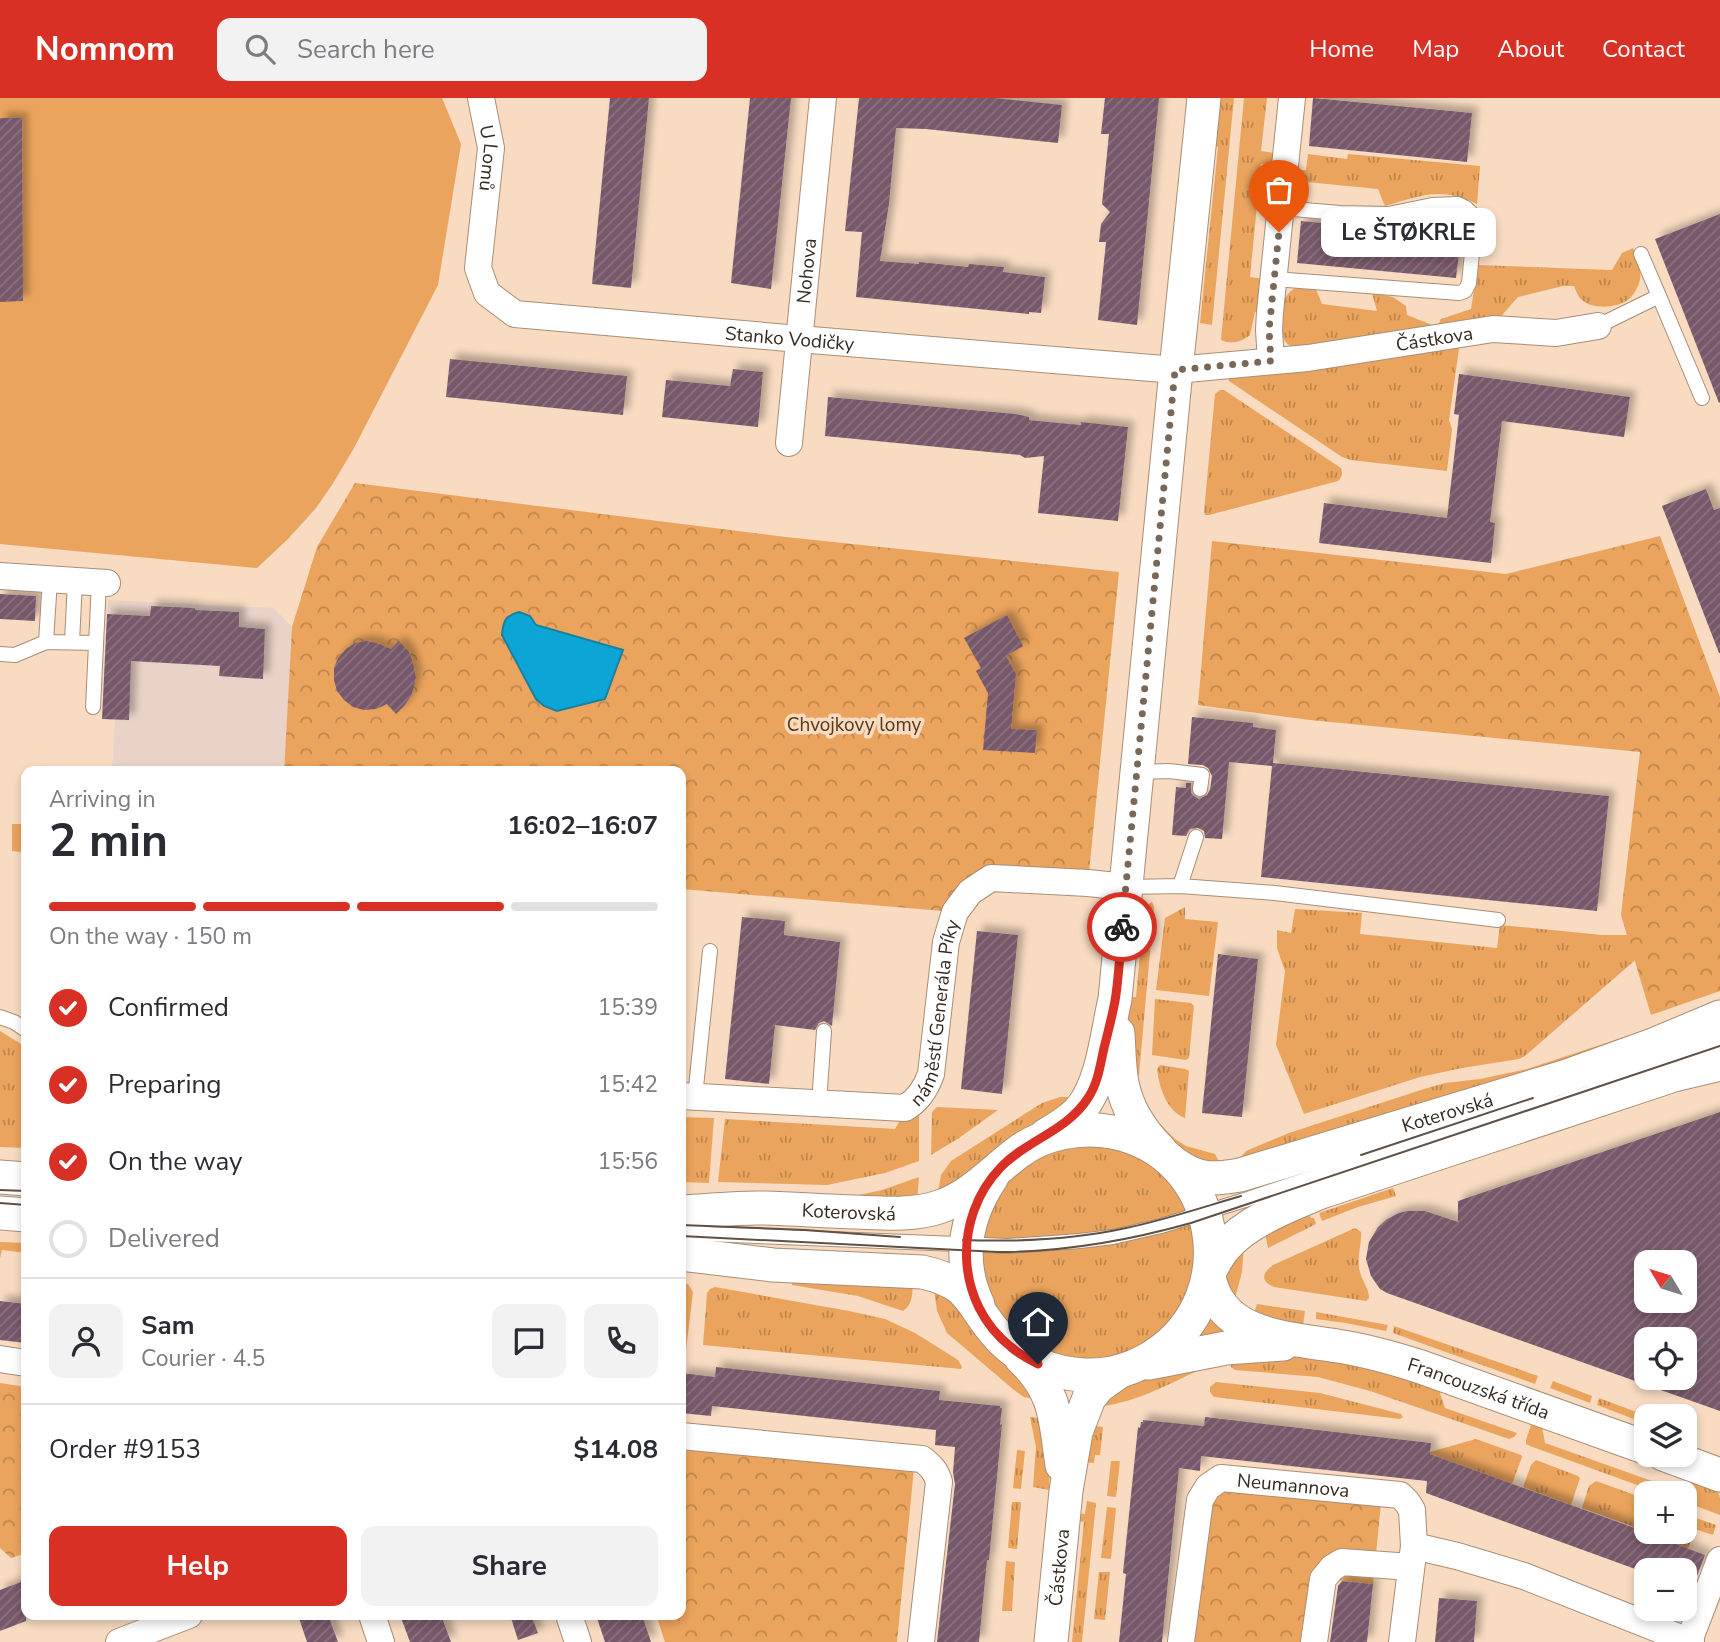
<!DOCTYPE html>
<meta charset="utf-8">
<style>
:root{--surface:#fff;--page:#f2f2f3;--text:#2b2b33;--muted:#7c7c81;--line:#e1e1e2;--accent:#d93025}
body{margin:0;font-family:"Nunito Sans",sans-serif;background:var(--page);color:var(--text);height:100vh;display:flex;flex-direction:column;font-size:26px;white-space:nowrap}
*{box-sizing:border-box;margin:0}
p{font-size:23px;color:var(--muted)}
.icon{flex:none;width:38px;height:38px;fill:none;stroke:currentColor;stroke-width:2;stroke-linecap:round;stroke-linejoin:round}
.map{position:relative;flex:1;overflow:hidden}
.side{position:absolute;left:21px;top:668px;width:665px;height:854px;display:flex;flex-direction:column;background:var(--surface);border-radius:14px;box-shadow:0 4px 10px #0003}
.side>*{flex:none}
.needle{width:46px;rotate:308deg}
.controls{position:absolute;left:1634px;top:1152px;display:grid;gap:14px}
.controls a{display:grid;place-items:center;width:63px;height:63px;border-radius:14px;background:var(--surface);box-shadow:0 4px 10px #0003;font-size:35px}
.pin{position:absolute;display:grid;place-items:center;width:60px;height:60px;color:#fff;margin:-72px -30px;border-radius:50% 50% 50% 0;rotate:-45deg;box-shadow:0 0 7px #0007}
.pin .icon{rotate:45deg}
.courier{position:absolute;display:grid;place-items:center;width:70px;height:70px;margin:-35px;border:5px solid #d93025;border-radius:50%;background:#fff;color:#222;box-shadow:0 2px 9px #0007}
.bubble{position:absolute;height:49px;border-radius:14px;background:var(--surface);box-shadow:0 4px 10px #0003;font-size:23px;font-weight:700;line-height:49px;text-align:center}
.headline em{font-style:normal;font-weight:700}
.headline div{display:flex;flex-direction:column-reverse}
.headline{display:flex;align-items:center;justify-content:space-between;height:119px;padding:0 28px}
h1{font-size:46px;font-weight:700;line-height:52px}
.bar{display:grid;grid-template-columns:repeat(4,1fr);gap:10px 7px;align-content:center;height:84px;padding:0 28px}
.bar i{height:9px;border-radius:5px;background:var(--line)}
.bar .active{background:var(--accent)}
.bar p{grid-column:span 4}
.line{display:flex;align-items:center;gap:18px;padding:0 28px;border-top:2px solid var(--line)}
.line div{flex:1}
.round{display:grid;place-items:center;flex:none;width:74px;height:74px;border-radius:14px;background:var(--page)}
ol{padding:0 28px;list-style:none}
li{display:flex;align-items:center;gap:21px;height:77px}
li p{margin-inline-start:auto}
li .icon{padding:7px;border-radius:50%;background:var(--accent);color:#fff;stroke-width:4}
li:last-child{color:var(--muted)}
li i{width:38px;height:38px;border:4px solid var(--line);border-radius:50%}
.cta{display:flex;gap:14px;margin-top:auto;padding:14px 28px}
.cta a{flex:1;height:80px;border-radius:14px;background:var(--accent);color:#fff;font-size:28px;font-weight:700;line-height:80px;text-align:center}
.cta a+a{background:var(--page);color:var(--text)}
header{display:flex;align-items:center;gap:42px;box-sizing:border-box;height:98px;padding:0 35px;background:var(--accent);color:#fff}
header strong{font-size:33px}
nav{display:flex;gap:38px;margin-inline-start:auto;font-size:24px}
.search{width:490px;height:63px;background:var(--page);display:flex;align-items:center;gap:18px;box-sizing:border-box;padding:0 24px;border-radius:14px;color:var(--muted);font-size:26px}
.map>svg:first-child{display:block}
.education{fill:#e9d2c7}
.grass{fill:url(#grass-tufts)}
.park{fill:url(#park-crowns)}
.pitch{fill:#eba45d}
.water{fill:#0da5d5;stroke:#19809f;stroke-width:2}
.building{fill:url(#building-hatch);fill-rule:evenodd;filter:url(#shadow)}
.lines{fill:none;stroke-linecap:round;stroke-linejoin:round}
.service-casing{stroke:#a98e76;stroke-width:16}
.minor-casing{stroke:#a98e76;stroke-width:28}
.tertiary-casing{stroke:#a98e76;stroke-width:35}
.service{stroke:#fff;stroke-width:14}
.minor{stroke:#fff;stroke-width:26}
.tertiary{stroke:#fff;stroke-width:33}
.tram{stroke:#605144;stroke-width:2}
.done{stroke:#796858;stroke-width:7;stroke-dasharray:0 12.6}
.route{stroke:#d93025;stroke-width:9}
.labels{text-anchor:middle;stroke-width:7;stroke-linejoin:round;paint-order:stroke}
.street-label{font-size:19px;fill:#352a20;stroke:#f8dbc1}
.park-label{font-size:19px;fill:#573817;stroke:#f8dbc1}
</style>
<header>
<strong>Nomnom</strong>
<div class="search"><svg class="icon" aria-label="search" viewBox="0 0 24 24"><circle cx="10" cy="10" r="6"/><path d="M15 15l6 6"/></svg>Search here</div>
<nav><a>Home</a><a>Map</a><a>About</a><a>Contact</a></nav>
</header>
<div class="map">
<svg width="1720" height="1544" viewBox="0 0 1720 1544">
<defs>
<pattern id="grass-tufts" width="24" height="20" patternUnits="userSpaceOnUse" patternTransform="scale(1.75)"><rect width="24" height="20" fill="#eba45d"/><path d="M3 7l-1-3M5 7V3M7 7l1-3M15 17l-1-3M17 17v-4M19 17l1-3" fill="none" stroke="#bf864c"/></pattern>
<pattern id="park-crowns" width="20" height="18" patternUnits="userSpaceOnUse" patternTransform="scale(1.75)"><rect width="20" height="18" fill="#eba45d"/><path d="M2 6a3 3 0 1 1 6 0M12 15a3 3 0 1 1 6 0" fill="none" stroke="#bf864c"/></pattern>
<pattern id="building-hatch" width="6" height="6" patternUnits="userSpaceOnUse" patternTransform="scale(1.75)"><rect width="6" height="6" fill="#77596a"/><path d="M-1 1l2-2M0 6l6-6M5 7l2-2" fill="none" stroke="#8a727e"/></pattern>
<filter id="shadow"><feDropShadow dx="6" dy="-6" stdDeviation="3.5" flood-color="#0004"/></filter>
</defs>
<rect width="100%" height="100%" fill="#f8dbc1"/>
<path class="education" d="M108,502L274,510L292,529L284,674H112L115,622L102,621Z"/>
<path class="grass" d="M1216,0H1234L1212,227L1200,225L1218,49L1211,47Z
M1244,0H1267L1261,53L1277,55L1276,67L1261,66L1250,179L1265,181L1262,214H1255L1250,237C1241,244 1232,247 1221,242Z
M1308,56L1347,61L1348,56L1480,68L1477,106C1440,88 1421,98 1385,108L1378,91L1297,83L1303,100L1302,101C1293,91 1294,84 1294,72H1306Z
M1633,150C1636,160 1642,172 1640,182C1638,189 1634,197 1629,201C1618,210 1593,212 1582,202C1578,199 1576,193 1574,188H1563L1518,199L1496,224L1314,253C1308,252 1299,252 1292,249C1275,241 1277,206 1289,195C1296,187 1305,188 1315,189L1322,206L1377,213L1372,195L1393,199L1406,208L1407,217L1437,229L1441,221L1471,211L1478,167L1612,172L1622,155Z
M1460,243L1449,322L1452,331L1447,373L1351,362L1342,359L1229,283L1228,280Z
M1220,292H1224L1341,370C1343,376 1342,379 1338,383L1209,417H1205L1204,414L1215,296Z
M1152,804L1154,809L1139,977L1135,980L1128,981V899H1136L1142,836L1134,835C1136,821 1140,811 1152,804Z
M1185,809V821L1218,824L1209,898L1156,892L1165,820Z
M1295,811L1362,815L1360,836L1497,850L1500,827L1602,837H1664L1525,958L1519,961L1462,970L1420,979L1304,1016L1276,947L1285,873L1277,850V832L1291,835Z
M1155,901L1191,905L1194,908L1189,960L1186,962L1152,957Z
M1682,920L1684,925L1243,1067L1241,1059L1246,1053L1289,1035L1424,991L1445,985L1480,981L1527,971Z
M0,933L26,949V1050L0,1049Z
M1160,967L1185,971L1189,973L1185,1020C1166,1013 1159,988 1157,971Z
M1060,999H1080L937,1100L941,1077L951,1063L1042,1005Z
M937,1009L998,1012L959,1040L931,1057L932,1014Z
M919,1012V1063L885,1075L827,1087L718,1084L725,1021L895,1031L903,1017Z
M681,1019L714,1020L709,1085L681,1084Z
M1154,1020L1175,1041L1186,1048L1215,1056L1222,1070H1205L1175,1049Z
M981 1154a107 107 0 1 1 214 0a107 107 0 1 1-214 0Z
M919,1079L917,1104L849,1099L882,1092Z
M1393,1090L1396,1098L1358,1109L1322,1123L1319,1115Z
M1306,1109L1311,1120H1314L1316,1126L1268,1150L1264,1131Z
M1355,1130L1361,1134C1362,1147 1356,1160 1360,1174C1362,1183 1369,1190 1369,1200L1366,1203L1274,1189C1260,1183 1262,1175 1273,1167Z
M0,1144L26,1145V1155L2,1152L0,1160Z
M1244,1145L1242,1174L1233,1208L1223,1173Z
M793,1174L913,1181C912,1193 914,1206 903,1213L858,1198L792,1187Z
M933,1185L1025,1279L1033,1301L1024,1299L1014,1292L947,1235L937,1213Z
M681,1186H688L693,1194L686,1252L682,1255H681Z
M715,1189L849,1213L885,1221L915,1235L958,1262L962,1269L961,1271L703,1247L707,1195L710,1191Z
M1257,1206L1305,1213L1303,1227L1252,1222Z
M1212,1209L1226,1225L1214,1245L1195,1237Z
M1316,1214L1388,1227L1386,1233L1346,1225L1316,1221Z
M1394,1228L1538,1278L1535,1286L1393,1235Z
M1290,1257L1328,1260L1438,1289L1445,1310L1517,1335L1514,1339L1509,1341L1370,1293L1318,1279L1235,1272L1231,1269V1259Z
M1202,1268L1197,1273C1163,1289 1132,1306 1095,1309L1115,1288Z
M1553,1283L1592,1298L1590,1305L1550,1290Z
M1216,1284L1320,1295L1401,1316L1403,1319L1400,1321L1214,1299L1210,1294V1289Z
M1599,1300L1647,1318V1326L1597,1307Z
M1030,1319L1046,1321L1050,1366L1049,1392L1033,1389L1036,1349Z
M1533,1321L1541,1324L1545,1345L1683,1394V1395H1659L1530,1348L1526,1346V1342Z
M1086,1327L1103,1329L1100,1357H1095L1094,1365L1081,1364Z
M1476,1341L1521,1357L1522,1359L1512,1386L1430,1356V1354Z
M1017,1352L1025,1353L1021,1391L1013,1390Z
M1536,1362L1578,1378L1580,1380L1571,1407L1523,1389L1531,1367Z
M1111,1363H1120L1116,1399L1107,1398Z
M1693,1379L1718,1393L1720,1400V1417L1685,1404Z
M1596,1383L1646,1401L1644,1406L1647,1407V1433H1685V1416L1716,1427L1713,1437L1695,1431L1688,1451L1665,1442V1440L1582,1410L1589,1388Z
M1087,1403L1096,1405L1082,1544H1072L1084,1424L1075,1422L1076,1415L1085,1416Z
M1012,1404H1021L1017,1451L1008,1450Z
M1107,1409L1116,1410L1111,1461L1101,1460Z
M1006,1463L1015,1464L1012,1513H1002Z
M1099,1474H1110L1105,1522L1094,1521Z"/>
<path class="park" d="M355,385L786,439L1119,474L1088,785L991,780L955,814L681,791V674H284L292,529L317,449Z
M1660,438L1720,599V893L1651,917L1621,817L1640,654L1310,622L1198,607L1212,443L1506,476Z
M0,1285L26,1289V1455L11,1460L0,1450Z
M697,1352L914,1370L897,1544H665L656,1517H681V1353Z
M1208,1389L1382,1395L1373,1486L1335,1482L1328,1544H1181Z"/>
<path class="pitch" d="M0,0H442L461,46L438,187L354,350L332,387L316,410L288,441L257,470L0,446Z
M12,726H21V754L12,753Z"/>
<path class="water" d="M519,514L530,518L536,527L623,552L605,601L557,613L544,608L536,601L502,537C503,523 505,518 519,514Z"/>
<path class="building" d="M610,0H649L631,190L592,186Z
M750,0H791L771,191L731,185Z
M859,0H996L1062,7L1058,45L926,31L896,30L889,106L880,163L919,166V164L968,169L969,166L1004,169L1003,174L1045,179L1041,215L1029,214V216L856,199L862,134L845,133Z
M1105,0H1159L1137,227L1098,222L1106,144H1099L1101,126L1110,114L1102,106L1109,36H1101Z
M1313,0L1472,15L1467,64L1309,48Z
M0,20H22L23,203L0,204Z
M1720,116V304L1719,305L1655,141Z
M1301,123L1461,138L1456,180L1297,165Z
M450,261L627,278L623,317L446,299Z
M733,271L763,274L758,329L662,319L666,282L730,288Z
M1459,276L1630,299L1624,339L1502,323L1490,424L1495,425L1491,465L1319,445L1324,405L1447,420L1459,317L1454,316Z
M828,299L1016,316L1029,319V322L1059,325L1081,327V324L1128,329L1118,423L1038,415L1044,358L1025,360L1020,357L825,338Z
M1706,391L1714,412L1720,410V555H1719L1662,408Z
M0,496L36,498L35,523L0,521Z
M151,508L195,510V512L239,514V529L265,531L263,581L219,578L220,568L131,563L129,622L102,621L107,516L150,518Z
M1007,517L1023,548L1006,558L1016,576L1011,631L1037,632L1035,655L983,652L988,595L976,573L981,570L964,540Z
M366,543L377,545L391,551L399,543L409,554L413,565L416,580L412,596L405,607L396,616L387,606L376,611L364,612L353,609L344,602L337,593L334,582V570L338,560L346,551L355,545Z
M1192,619L1253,625V629L1276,632L1273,665L1609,698L1597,813L1261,779L1272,668L1229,664L1222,741L1205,740L1204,733L1198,730L1190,731L1186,738L1172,737L1176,689L1186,690V685H1191V695L1195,699L1199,701L1207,697L1210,692L1212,678L1208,670L1203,667L1188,666Z
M742,819L785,823L784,837L840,844L832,928L824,923L819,925L815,932L775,927L769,986L725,981Z
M977,833L1018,837L1002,996L961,991Z
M1218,856L1258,861L1242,1019L1202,1015Z
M1720,1014V1313L1387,1195L1380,1191L1371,1178L1366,1161L1369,1144L1378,1129L1387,1121L1399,1115L1407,1113H1425L1458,1124V1103ZM1647,1164H1685V1202H1647ZM1647,1241H1685V1279H1647Z
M0,1203L26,1206V1245L0,1242Z
M716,1269L940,1293L939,1302L1000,1308V1310H1002L1000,1327L1002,1326L989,1462H987L979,1544H937L955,1386L953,1375L955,1349L935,1347L936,1332L712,1308L711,1318L681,1315V1275L715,1279Z
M1205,1319L1431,1345L1430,1356L1665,1441V1442L1705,1457L1697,1478L1685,1474V1472H1678L1657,1464L1655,1472H1638L1426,1395L1427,1383L1201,1358L1200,1373L1179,1370L1162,1544H1119L1126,1476L1123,1475L1138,1329L1140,1330L1141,1324H1143V1322L1204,1328Z
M26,1482V1523L0,1533V1492Z
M1342,1483L1373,1486L1367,1544H1330L1338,1488Z
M1439,1500L1477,1503L1474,1544H1435Z
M298,1517H328L338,1544H307Z
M400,1517H441L451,1544H410Z
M510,1517H531L538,1535L518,1542Z
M596,1517H642L651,1544H605Z"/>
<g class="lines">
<g class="service-casing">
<path id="service" d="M1641,156L1659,198
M1274,181L1459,195L1465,193L1469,185L1475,126L1472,116L1466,110L1458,106L1432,107L1388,116L1340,115L1281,110
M1598,228L1659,198L1702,300
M46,544L50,481
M72,544L75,483
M0,556L15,557L46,544L96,545
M93,609L99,484
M1138,674L1169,673L1202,677L1200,691
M1180,788L1196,739
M1126,789L1180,788L1275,795L1498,822
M0,919L14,924L26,932
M1595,985L1720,944
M695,999L710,853
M819,1006L824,933
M681,1135L1008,1148L1080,1143L1113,1139L1161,1128L1248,1101L1549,1000"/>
</g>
<g class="minor-casing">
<g id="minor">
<path id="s1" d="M481,0L491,50L478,170L487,195L515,216L799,241L1176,272L1308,260L1493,231L1556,235L1598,228"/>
<path d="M1271,263L1269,232L1270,214L1292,0"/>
<path id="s2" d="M789,345L823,0"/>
<path d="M0,478L107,485"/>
<path id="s3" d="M681,998L905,1010C919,1002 926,990 931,976L946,844L955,814L970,794L991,780L1088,785L1126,789"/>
<path d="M0,1261L26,1265"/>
<path d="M681,1338L922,1361C931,1368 936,1373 939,1384L921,1544"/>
<path d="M1414,1448L1457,1458L1524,1478L1691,1544"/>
<path d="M372,1517L381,1544"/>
<path d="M569,1517L578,1544"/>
<path d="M1689,1543L1720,1462"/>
<path d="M119,1544L189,1517"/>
<path id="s4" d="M1181,1544L1200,1402L1208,1389L1221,1380L1400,1397L1407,1404L1412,1412L1414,1448L1402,1544"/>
<path d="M1314,1544L1323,1481L1332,1470L1342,1464L1411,1469"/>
</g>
</g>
<g class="tertiary-casing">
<g id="tertiary">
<path d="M1118,935C1119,952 1119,969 1122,985C1127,1011 1142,1034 1160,1052"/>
<path d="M1046,1037C1058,1030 1072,1022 1081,1011C1103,984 1107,935 1115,901L1176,272L1204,0"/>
<path id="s5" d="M1175,1066C1198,1082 1212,1082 1240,1077L1567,978L1653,947L1720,919"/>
<path d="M0,1079L26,1081"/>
<path id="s6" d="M681,1114C709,1113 737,1109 765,1110C795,1111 825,1113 855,1114C883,1115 912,1118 939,1109C970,1099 992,1074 1017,1055C1043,1035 1080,1028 1112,1034C1220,1054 1246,1197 1155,1257C1135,1270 1110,1278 1085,1277C1053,1276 1022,1263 1000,1240C969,1207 974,1185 922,1174L773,1167L681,1156"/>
<path d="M0,1115L26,1117"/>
<path d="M1210,1173C1214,1165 1219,1156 1225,1149C1247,1123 1290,1107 1321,1094L1674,977L1720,966"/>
<path id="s7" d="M1209,1178C1219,1239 1289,1240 1337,1248C1365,1252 1393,1260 1421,1269L1647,1350"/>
<path d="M978,1207C957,1162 965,1119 992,1079"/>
<path d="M1021,1260C1057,1294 1055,1321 1062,1367"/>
<path d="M1149,1265L1226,1250L1283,1246"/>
<path d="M1663,1356L1720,1377"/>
<path id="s8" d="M1051,1544L1066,1393L1076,1334L1089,1300L1099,1288L1120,1273"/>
</g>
</g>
<use href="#service" class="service"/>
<use href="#minor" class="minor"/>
<use href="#tertiary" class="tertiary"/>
<path class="tram" d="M1361,1057L1533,1000
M0,1092L26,1093
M0,1105L26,1107
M681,1127L805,1132L900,1139
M681,1138L998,1154C1064,1154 1127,1143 1191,1125L1720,948
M963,1142C1018,1144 1072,1142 1126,1130C1165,1122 1203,1109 1241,1098"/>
</g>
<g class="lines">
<path class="done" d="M1122,829L1175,272L1271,263L1269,232L1279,134"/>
<path class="route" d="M1038,1266C1028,1261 1019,1256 1011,1249C955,1205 952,1120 1001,1069C1027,1042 1067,1033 1088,1000C1098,985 1100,968 1104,950C1108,934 1112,919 1115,903C1119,879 1120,853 1122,829"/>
</g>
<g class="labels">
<g class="street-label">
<text dy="7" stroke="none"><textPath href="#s1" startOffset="61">U Lomů</textPath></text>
<text dy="7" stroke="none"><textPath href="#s2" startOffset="173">Nohova</textPath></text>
<text dy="7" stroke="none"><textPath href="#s1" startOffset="509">Stanko Vodičky</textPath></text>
<text dy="7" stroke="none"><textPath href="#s1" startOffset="1157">Částkova</textPath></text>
<text dy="7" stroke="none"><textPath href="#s3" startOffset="329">náměstí Generála Píky</textPath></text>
<text dy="7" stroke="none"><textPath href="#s5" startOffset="285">Koterovská</textPath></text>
<text dy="7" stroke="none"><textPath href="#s6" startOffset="168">Koterovská</textPath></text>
<text dy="7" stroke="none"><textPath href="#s7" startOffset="306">Francouzská třída</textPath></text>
<text dy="7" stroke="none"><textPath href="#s4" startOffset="247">Neumannova</textPath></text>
<text dy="7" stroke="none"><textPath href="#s8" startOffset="75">Částkova</textPath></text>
</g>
<g class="park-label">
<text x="854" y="633">Chvojkovy lomy</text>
</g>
</g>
</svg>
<div class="controls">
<a><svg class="needle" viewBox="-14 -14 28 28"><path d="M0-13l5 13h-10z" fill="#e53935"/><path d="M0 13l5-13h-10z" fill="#7c7c81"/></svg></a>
<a><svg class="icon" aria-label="locate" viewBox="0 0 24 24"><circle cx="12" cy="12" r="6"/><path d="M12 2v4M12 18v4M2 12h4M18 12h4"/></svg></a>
<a><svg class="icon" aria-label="layers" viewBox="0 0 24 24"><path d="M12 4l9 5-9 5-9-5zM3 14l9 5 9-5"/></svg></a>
<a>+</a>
<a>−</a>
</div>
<div class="pin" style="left:1279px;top:134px;background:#ea580c"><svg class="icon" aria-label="bag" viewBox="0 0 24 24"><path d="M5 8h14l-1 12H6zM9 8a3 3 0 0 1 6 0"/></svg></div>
<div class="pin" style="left:1038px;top:1266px;background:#1f2937"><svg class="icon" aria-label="home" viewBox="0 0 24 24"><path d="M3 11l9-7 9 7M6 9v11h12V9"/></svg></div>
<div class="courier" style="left:1122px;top:829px"><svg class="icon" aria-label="bike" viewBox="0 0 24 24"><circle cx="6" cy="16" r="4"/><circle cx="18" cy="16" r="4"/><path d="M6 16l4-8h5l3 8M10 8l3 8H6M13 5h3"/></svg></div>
<div class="bubble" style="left:1321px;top:110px;width:175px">Le ŠTØKRLE</div>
<section class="side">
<div class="headline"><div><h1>2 min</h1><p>Arriving in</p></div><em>16:02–16:07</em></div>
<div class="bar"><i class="active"></i><i class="active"></i><i class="active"></i><i></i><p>On the way · 150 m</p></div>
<ol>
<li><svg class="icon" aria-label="check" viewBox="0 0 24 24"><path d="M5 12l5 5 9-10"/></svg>Confirmed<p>15:39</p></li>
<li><svg class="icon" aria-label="check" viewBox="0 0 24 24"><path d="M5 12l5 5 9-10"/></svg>Preparing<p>15:42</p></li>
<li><svg class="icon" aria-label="check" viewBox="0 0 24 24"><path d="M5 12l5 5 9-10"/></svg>On the way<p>15:56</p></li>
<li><i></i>Delivered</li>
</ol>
<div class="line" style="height:126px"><a class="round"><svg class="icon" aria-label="person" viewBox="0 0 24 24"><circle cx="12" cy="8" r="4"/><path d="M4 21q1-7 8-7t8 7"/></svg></a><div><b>Sam</b><p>Courier · 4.5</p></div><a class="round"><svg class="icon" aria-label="chat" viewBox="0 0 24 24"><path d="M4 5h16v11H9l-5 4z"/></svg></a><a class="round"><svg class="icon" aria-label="phone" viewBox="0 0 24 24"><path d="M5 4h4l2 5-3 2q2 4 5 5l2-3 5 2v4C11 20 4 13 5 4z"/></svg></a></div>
<div class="line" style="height:91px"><div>Order #9153</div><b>$14.08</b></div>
<div class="cta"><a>Help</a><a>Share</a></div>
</section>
</div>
